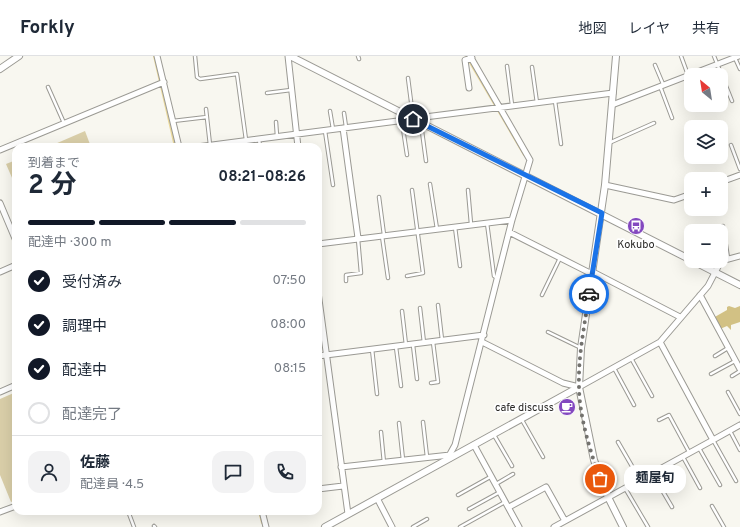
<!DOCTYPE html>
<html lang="ja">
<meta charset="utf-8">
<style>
:root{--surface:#fff;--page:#f2f2f3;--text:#1f2937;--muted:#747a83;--line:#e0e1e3;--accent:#111827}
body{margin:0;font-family:Overpass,"Noto Sans JP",sans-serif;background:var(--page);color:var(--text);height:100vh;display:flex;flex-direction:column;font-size:15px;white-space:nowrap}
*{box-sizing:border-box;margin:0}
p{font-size:13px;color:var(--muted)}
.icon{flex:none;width:22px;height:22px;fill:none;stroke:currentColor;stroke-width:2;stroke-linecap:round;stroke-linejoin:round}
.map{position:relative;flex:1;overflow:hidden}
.side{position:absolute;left:12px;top:87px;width:310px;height:372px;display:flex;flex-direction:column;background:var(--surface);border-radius:12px;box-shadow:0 4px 16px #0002}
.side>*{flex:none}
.needle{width:26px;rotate:330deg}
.tools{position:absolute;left:684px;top:12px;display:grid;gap:8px}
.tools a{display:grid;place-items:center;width:44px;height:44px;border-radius:8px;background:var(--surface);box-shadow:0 4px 16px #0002;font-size:20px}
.pin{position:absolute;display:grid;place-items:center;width:34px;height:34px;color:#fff;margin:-17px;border:2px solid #fff;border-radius:50%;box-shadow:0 1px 4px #0007}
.courier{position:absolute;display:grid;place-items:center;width:40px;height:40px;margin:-20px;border:3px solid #1a73e8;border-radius:50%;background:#fff;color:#222;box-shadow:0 1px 5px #0007}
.bubble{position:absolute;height:28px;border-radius:12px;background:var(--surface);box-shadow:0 4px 16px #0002;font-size:13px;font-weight:700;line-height:28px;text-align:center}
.headline em{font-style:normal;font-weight:700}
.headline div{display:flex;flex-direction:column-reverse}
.headline{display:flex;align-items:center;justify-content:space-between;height:68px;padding:0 16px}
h1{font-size:26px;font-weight:700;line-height:30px}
.bar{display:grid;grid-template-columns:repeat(4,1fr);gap:6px 4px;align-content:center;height:48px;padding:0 16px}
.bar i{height:5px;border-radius:3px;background:var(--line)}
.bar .current{background:var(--accent)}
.bar p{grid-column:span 4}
.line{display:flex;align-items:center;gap:10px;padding:0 16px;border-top:1px solid var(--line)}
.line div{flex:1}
.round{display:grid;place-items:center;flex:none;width:42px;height:42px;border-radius:12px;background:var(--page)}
ol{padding:0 16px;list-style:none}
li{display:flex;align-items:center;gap:12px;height:44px}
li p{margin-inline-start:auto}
li .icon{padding:4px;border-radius:50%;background:var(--accent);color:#fff;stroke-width:4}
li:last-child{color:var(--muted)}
li i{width:22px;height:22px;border:2px solid var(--line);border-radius:50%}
header{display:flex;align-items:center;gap:24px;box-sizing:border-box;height:56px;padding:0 20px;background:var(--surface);border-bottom:1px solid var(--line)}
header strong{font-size:19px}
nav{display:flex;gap:22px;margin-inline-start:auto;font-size:14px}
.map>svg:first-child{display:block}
.green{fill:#dacfa9}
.forest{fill:#d2c184}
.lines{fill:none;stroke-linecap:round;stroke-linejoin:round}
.stream{stroke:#ebd99c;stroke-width:2}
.service-casing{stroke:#9b9a94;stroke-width:4.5}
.minor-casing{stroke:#9b9a94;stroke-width:7}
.tertiary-casing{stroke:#9b9a94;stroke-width:8}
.service{stroke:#fff;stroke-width:2.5}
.minor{stroke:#fff;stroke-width:5}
.tertiary{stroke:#fff;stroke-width:6}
.done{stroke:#73726e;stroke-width:4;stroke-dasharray:0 7.2}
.route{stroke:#1a73e8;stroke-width:5}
.labels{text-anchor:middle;stroke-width:3.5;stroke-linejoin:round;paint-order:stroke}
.poi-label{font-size:11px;fill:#2b2a28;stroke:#fff}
</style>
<header>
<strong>Forkly</strong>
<nav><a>地図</a><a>レイヤ</a><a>共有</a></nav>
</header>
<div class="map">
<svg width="740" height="471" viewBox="0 0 740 471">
<rect width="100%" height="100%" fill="#f8f7f0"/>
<path class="green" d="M85,75L91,91H48Z
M16,104V131L6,108Z
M16,336V444L11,446L0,419V343Z"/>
<path class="forest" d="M729,250L735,252L740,250V266L731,269V274L727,270L720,273L713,262L727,254V251Z"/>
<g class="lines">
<path class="stream" d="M154,0L175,91
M466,0L524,99
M259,455L262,467"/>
<g class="service-casing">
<path id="service" d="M195,0L197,21L200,23L237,18L246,84
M358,0L359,3
M681,0L688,19
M714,0L732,45
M735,2L740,13
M655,9L663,28
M507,10L512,49
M532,11L537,47
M408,22L413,61
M660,30L672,62
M48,31L64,67
M267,37L291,34
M555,45L561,88
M206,53L210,89
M330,55L333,73
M344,57L346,71
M173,65L207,61
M276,66L277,80
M402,66L407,99
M421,68L426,105
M325,75L333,129
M259,83L260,91
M609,87L654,67
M731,89L740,113
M430,128L437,173
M468,134L471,168
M379,141L384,179
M487,167L494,220L497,222
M723,170L728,202
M455,171L460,210
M382,180L388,222
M407,220L423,217L412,134
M346,225V219L361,217L358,183
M542,239L560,202
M438,249L442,284
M420,252L424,287
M402,255L406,289
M548,276L581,292
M413,289L417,323
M396,291L401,330
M372,293L377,338
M715,300L728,292
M631,302L652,340
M614,312L634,349
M711,318L735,305
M732,320L740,315
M431,327L438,326L433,286
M728,336L740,358
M522,364L543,401
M659,364L669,359L689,396
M423,366L427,401
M399,367L403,404
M730,375L740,394
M381,376L384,407
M494,379L512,410
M713,384L736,425
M618,386L640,424
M699,392L720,429
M683,401L700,432
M652,417L672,451
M496,428L513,418
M625,432L648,471
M458,439L492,420
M712,450L724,471
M469,453L500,436
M128,455L134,471
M154,470L155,471
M413,471L427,463
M460,471L505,446"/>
</g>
<g class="minor-casing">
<path id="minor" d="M157,0L179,91
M288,0L298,91
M469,32L465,4L472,2
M612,49L739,0
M417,65L425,61L613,37
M343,72L358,182
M197,91L413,63
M0,94L164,26
M721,126L740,119
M605,129L674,144L691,138
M0,147L16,185
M509,176L592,218
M318,188L512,164
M0,216L16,209
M593,216L680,261
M318,236L348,458
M700,239L740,313
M482,286L563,327L579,331L660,286L708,230L721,205L740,200
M318,300L484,279
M0,336L16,329
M713,384L740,369
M474,389L519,471
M450,402V398L455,389L512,164L530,104L470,0
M341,411L450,399
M318,433L343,430
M377,442L392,471
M509,451L546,431L565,465
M262,455L266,471
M0,456L16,450
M554,471L713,384L660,286"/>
</g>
<g class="tertiary-casing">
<path id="tertiary" d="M290,0L691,204
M616,0L605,129L581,292L579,331L594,404L608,441L623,471
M0,13L19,0
M693,205L740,229
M325,471L579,331"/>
</g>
<use href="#service" class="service"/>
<use href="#minor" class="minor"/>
<use href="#tertiary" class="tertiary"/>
</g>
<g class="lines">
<path class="done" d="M589,238C585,268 578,299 579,330C579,360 590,394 600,423"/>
<path class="route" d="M413,63L602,157L589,238"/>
</g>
<defs>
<g id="bus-disc" transform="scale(0.9)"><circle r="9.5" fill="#8348bf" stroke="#fff"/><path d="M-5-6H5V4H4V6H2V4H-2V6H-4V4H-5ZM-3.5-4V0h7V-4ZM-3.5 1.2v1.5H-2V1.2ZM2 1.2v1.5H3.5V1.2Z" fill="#fff"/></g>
<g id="cafe-disc" transform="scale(0.9)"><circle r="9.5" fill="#8348bf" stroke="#fff"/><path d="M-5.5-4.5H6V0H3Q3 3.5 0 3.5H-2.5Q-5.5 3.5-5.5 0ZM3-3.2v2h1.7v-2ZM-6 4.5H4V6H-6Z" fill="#fff"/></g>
</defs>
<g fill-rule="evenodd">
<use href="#bus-disc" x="636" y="170"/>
<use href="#cafe-disc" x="567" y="351"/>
</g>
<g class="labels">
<g class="poi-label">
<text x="636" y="192">Kokubo</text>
<text x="554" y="355" text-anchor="end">cafe discuss</text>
</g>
</g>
</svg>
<div class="tools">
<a><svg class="needle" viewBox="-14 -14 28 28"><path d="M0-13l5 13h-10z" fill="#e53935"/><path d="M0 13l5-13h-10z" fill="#747a83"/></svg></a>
<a><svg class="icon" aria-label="layers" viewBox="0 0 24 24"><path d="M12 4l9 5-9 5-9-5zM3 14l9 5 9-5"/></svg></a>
<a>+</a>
<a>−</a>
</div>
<div class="pin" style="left:600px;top:423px;background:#ea580c"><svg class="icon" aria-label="bag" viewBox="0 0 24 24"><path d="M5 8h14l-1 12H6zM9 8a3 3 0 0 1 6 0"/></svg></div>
<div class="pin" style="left:413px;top:63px;background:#1f2937"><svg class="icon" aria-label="home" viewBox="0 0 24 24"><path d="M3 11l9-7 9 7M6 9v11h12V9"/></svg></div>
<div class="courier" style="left:589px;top:238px"><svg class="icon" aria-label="car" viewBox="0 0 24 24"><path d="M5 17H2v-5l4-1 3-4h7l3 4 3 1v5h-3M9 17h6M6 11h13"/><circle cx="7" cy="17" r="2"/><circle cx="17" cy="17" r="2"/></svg></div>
<div class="bubble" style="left:624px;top:409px;width:62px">麺屋旬</div>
<section class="side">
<div class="headline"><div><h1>2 分</h1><p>到着まで</p></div><em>08:21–08:26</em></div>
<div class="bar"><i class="current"></i><i class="current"></i><i class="current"></i><i></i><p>配達中 · 300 m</p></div>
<ol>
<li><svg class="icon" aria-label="check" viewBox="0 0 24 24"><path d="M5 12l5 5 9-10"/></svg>受付済み<p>07:50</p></li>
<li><svg class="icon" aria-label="check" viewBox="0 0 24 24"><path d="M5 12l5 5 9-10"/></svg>調理中<p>08:00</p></li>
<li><svg class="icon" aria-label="check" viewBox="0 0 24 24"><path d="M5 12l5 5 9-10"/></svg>配達中<p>08:15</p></li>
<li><i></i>配達完了</li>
</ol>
<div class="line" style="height:72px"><a class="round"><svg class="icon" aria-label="person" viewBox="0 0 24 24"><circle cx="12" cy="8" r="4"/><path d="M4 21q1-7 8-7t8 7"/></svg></a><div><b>佐藤</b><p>配達員 · 4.5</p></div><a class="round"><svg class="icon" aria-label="chat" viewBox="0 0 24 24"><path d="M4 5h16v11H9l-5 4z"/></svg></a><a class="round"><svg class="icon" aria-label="phone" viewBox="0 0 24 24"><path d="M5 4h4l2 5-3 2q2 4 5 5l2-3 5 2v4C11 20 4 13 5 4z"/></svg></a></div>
</section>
</div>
